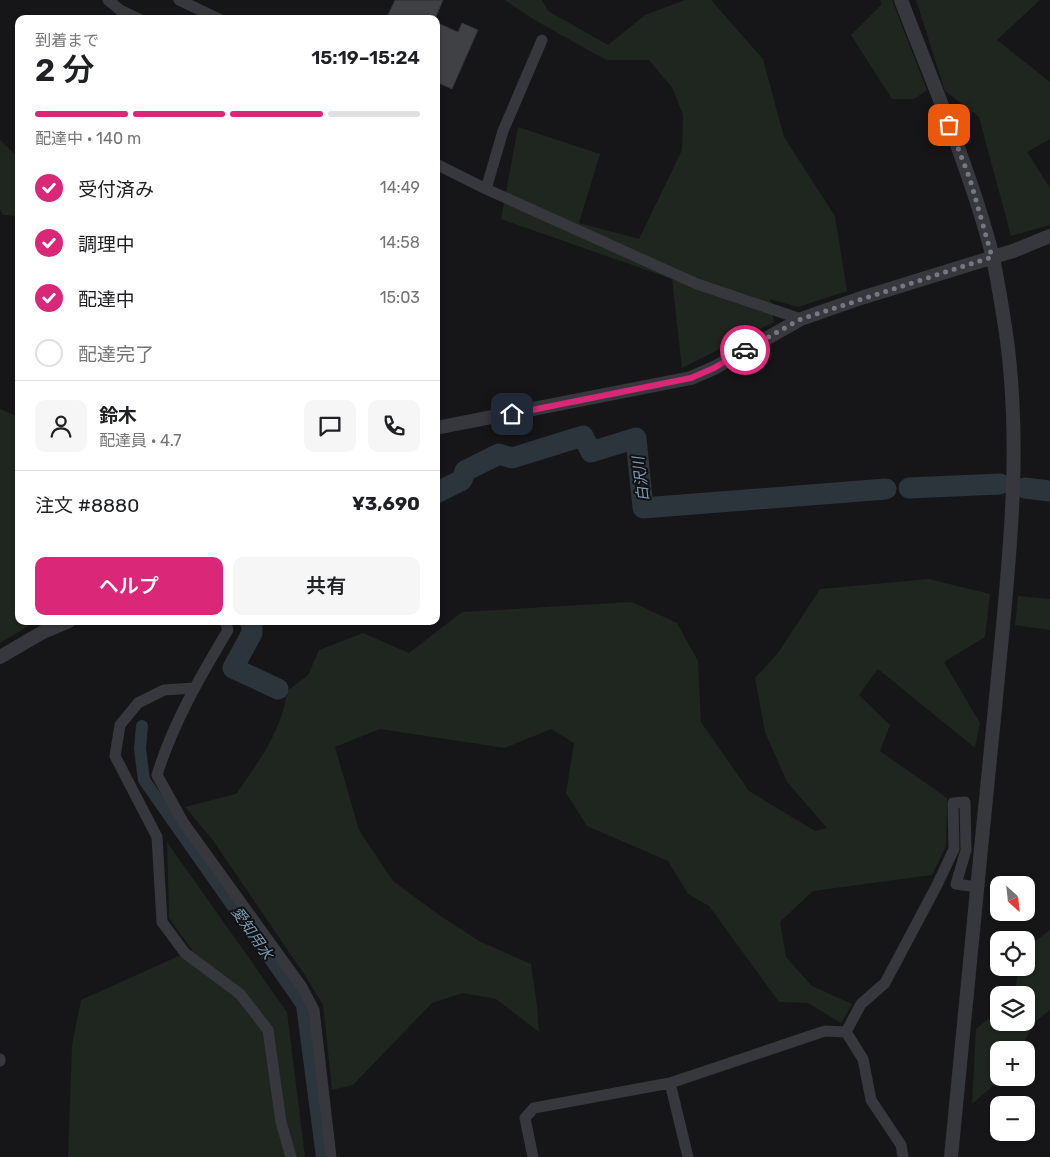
<!DOCTYPE html>
<html lang="ja">
<meta charset="utf-8">
<style>
:root{--surface:#fff;--page:#f6f6f6;--text:#202124;--muted:#757577;--line:#e0e0e0;--accent:#db2777}
body{margin:0;font-family:Rubik,"Noto Sans JP",sans-serif;background:var(--page);color:var(--text);height:100vh;display:flex;flex-direction:column;font-size:19px;white-space:nowrap}
*{box-sizing:border-box;margin:0}
p{font-size:16px;color:var(--muted)}
.icon{flex:none;width:28px;height:28px;fill:none;stroke:currentColor;stroke-width:2;stroke-linecap:round;stroke-linejoin:round}
.map{position:relative;flex:1;overflow:hidden}
.panel{position:absolute;left:15px;top:15px;width:425px;height:610px;display:flex;flex-direction:column;background:var(--surface);border-radius:10px;box-shadow:0 1px 4px #0004}
.panel>*{flex:none}
.needle{width:32px;rotate:153deg}
.tools{position:absolute;left:990px;top:876px;display:grid;gap:10px}
.tools a{display:grid;place-items:center;width:45px;height:45px;border-radius:10px;background:var(--surface);box-shadow:0 1px 4px #0004;font-size:25px}
.pin{position:absolute;display:grid;place-items:center;width:42px;height:42px;color:#fff;margin:-21px;border-radius:10px;box-shadow:0 2px 8px #0006}
.courier{position:absolute;display:grid;place-items:center;width:50px;height:50px;margin:-25px;border:4px solid #db2777;border-radius:50%;background:#fff;color:#222;box-shadow:0 1px 6px #0007}
.head em{font-style:normal;font-weight:600}
.head div{display:flex;flex-direction:column-reverse}
.head{display:flex;align-items:center;justify-content:space-between;height:85px;padding:0 20px}
h1{font-size:32px;font-weight:600;line-height:38px}
.bar{display:grid;grid-template-columns:repeat(4,1fr);gap:8px 5px;align-content:center;height:60px;padding:0 20px}
.bar i{height:6px;border-radius:4px;background:var(--line)}
.bar .selected{background:var(--accent)}
.bar p{grid-column:span 4}
.line{display:flex;align-items:center;gap:12px;padding:0 20px;border-top:1px solid var(--line)}
.line div{flex:1}
.round{display:grid;place-items:center;flex:none;width:52px;height:52px;border-radius:10px;background:var(--page)}
ol{padding:0 20px;list-style:none}
li{display:flex;align-items:center;gap:15px;height:55px}
li p{margin-inline-start:auto}
li .icon{padding:5px;border-radius:50%;background:var(--accent);color:#fff;stroke-width:4}
li:last-child{color:var(--muted)}
li i{width:28px;height:28px;border:2px solid var(--line);border-radius:50%}
.cta{display:flex;gap:10px;margin-top:auto;padding:10px 20px}
.cta a{flex:1;height:58px;border-radius:10px;background:var(--accent);color:#fff;font-size:20px;font-weight:600;line-height:58px;text-align:center}
.cta a+a{background:var(--page);color:var(--text)}
.map>svg:first-child{display:block}
.green{fill:#1e261f}
.lines{fill:none;stroke-linecap:round;stroke-linejoin:round}
.canal{stroke:#2c353c;stroke-width:12}
.river{stroke:#2c353c;stroke-width:21}
.building{fill:#404145;stroke:#303034}
.minor{stroke:#37383d;stroke-width:11}
.tertiary{stroke:#37383d;stroke-width:14}
.done{stroke:#757880;stroke-width:5;stroke-dasharray:0 9}
.route{stroke:#db2777;stroke-width:6}
.labels{text-anchor:middle;stroke-width:4;stroke-linejoin:round;paint-order:stroke}
.water-label{font-size:15px;font-style:italic;fill:#7f9bb3;stroke:#111113}
</style>
<div class="map">
<svg width="1050" height="1157" viewBox="0 0 1050 1157">
<rect width="100%" height="100%" fill="#161618"/>
<path class="green" d="M505,0H542L548,11L608,45L645,15L685,0H711L763,59L784,137L835,216L847,291L798,307L770,299L774,322L682,368L672,279L501,219L518,127L600,154L579,223L639,239L682,150L683,115L673,89L649,60H606L533,19Z
M880,0H892L927,90L914,99H892L851,35L882,4Z
M916,0H1040L997,40L1050,82V139L1027,152L1050,188V225L1011,236L979,117L945,91Z
M0,140L19,158V216L3,215L0,209Z
M0,409L19,417V621H37L0,643Z
M929,579L990,594L985,637L944,662L980,723L975,748L878,669L859,695L890,725L880,751L947,798L946,846L932,875L813,891L780,922L786,957L812,986L852,1004L841,1023L808,1003L779,1002L709,906L688,894L668,861L587,826L566,793L574,743L551,729L505,748L380,729L335,747L359,830L393,881L439,915L479,941L531,964L537,1006L539,1032L496,999L463,993L432,1003L353,1085L332,1090L323,1005L306,977L212,839L185,807L236,794C258,763 283,729 287,691L308,675L319,650L363,633L409,653L462,612L632,602L677,623L698,661L701,722L749,791L815,831L827,828L787,782L765,732L755,678L778,653L820,589Z
M1018,596L1050,599V630L1015,625Z
M167,842L287,1012L305,1157H68L72,1045L81,1000L192,950L169,918Z
M1050,930V1010L1036,1021L1019,1050H999V1078H1002L972,1104L976,1029L999,1010V1022H1026V995H1015L1018,968H1026V948Z"/>
<g class="lines">
<path class="canal" d="M142,726L140,749L144,780L302,1005L322,1157"/>
<path class="river" d="M909,488L1000,484
M1025,488L1050,491
M436,493L462,480L465,471L499,454L512,458L583,436L591,452L636,438L643,508L886,489
M250,621L252,623V633L233,668L278,689"/>
</g>
<path class="building" d="M395,0H443L435,19H386Z
M462,23L478,30L452,89L436,82L440,72L436,71V33L440,24L458,32Z"/>
<g class="lines">
<path class="minor" d="M108,0L120,10L139,19
M179,0L219,19
M436,164L486,189L697,284L801,319
M486,189L503,131L542,40
M225,621L228,630C200,677 173,723 157,775L183,822L302,987L314,1010L331,1157
M193,688L164,690L138,703L120,725L115,756L157,837L162,922L185,953L240,994L268,1030L281,1122L291,1157
M846,1032L861,1004L885,983L937,885L954,849L953,803L965,802L966,850L956,884L977,887
M846,1032L863,1059L871,1100L901,1145L903,1157
M0,1059V1061
M670,1083L688,1157
M533,1157L525,1118L534,1108L670,1083L825,1031L846,1032"/>
<path class="tertiary" d="M901,0C931,79 965,157 988,239C995,263 999,289 1003,314C1025,442 1008,570 996,698C981,851 965,1004 951,1157
M436,428L691,378L714,368L801,319L861,298L1013,251L1050,236
M0,657L43,632L69,621"/>
</g>
<g class="lines">
<path class="done" d="M745,350L801,319L992,257L970,179L949,125"/>
<path class="route" d="M512,414L691,378L714,368L745,350"/>
</g>
<g class="labels">
<g class="water-label">
<text transform="translate(641 479) rotate(-97)" y="5">白沢川</text>
<text transform="translate(252 933) rotate(55)" y="5">愛知用水</text>
</g>
</g>
</svg>
<div class="tools">
<a><svg class="needle" viewBox="-14 -14 28 28"><path d="M0-13l5 13h-10z" fill="#e53935"/><path d="M0 13l5-13h-10z" fill="#757577"/></svg></a>
<a><svg class="icon" aria-label="locate" viewBox="0 0 24 24"><circle cx="12" cy="12" r="6"/><path d="M12 2v4M12 18v4M2 12h4M18 12h4"/></svg></a>
<a><svg class="icon" aria-label="layers" viewBox="0 0 24 24"><path d="M12 4l9 5-9 5-9-5zM3 14l9 5 9-5"/></svg></a>
<a>+</a>
<a>−</a>
</div>
<div class="pin" style="left:949px;top:125px;background:#ea580c"><svg class="icon" aria-label="bag" viewBox="0 0 24 24"><path d="M5 8h14l-1 12H6zM9 8a3 3 0 0 1 6 0"/></svg></div>
<div class="pin" style="left:512px;top:414px;background:#1f2937"><svg class="icon" aria-label="home" viewBox="0 0 24 24"><path d="M3 11l9-7 9 7M6 9v11h12V9"/></svg></div>
<div class="courier" style="left:745px;top:350px"><svg class="icon" aria-label="car" viewBox="0 0 24 24"><path d="M5 17H2v-5l4-1 3-4h7l3 4 3 1v5h-3M9 17h6M6 11h13"/><circle cx="7" cy="17" r="2"/><circle cx="17" cy="17" r="2"/></svg></div>
<section class="panel">
<div class="head"><div><h1>2 分</h1><p>到着まで</p></div><em>15:19–15:24</em></div>
<div class="bar"><i class="selected"></i><i class="selected"></i><i class="selected"></i><i></i><p>配達中 · 140 m</p></div>
<ol>
<li><svg class="icon" aria-label="check" viewBox="0 0 24 24"><path d="M5 12l5 5 9-10"/></svg>受付済み<p>14:49</p></li>
<li><svg class="icon" aria-label="check" viewBox="0 0 24 24"><path d="M5 12l5 5 9-10"/></svg>調理中<p>14:58</p></li>
<li><svg class="icon" aria-label="check" viewBox="0 0 24 24"><path d="M5 12l5 5 9-10"/></svg>配達中<p>15:03</p></li>
<li><i></i>配達完了</li>
</ol>
<div class="line" style="height:90px"><a class="round"><svg class="icon" aria-label="person" viewBox="0 0 24 24"><circle cx="12" cy="8" r="4"/><path d="M4 21q1-7 8-7t8 7"/></svg></a><div><b>鈴木</b><p>配達員 · 4.7</p></div><a class="round"><svg class="icon" aria-label="chat" viewBox="0 0 24 24"><path d="M4 5h16v11H9l-5 4z"/></svg></a><a class="round"><svg class="icon" aria-label="phone" viewBox="0 0 24 24"><path d="M5 4h4l2 5-3 2q2 4 5 5l2-3 5 2v4C11 20 4 13 5 4z"/></svg></a></div>
<div class="line" style="height:65px"><div>注文 #8880</div><b>¥3,690</b></div>
<div class="cta"><a>ヘルプ</a><a>共有</a></div>
</section>
</div>
